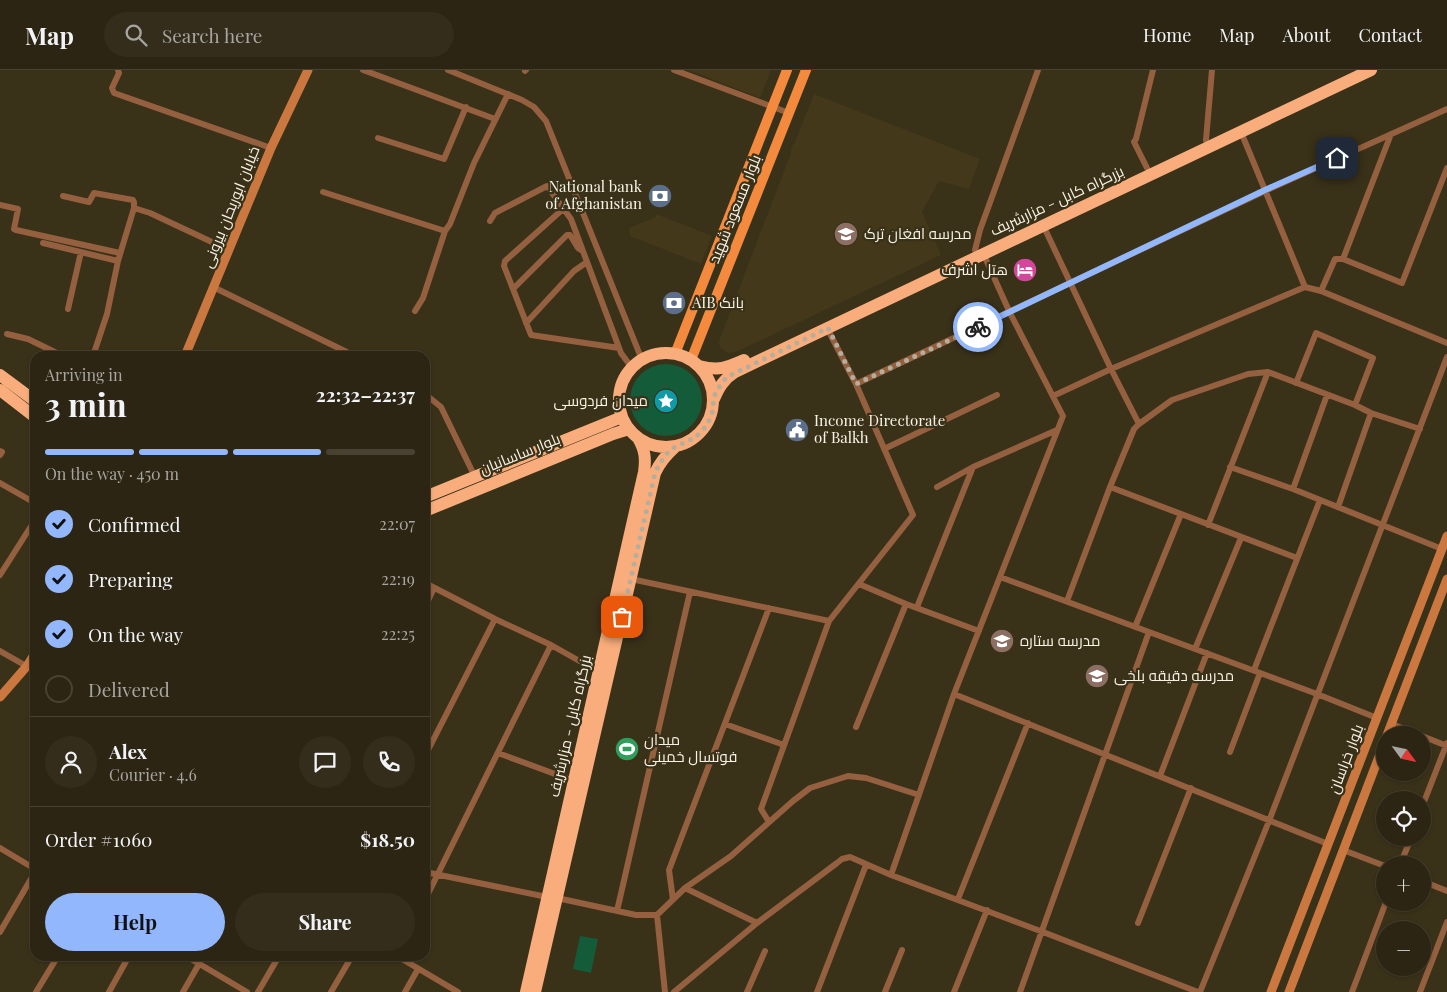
<!DOCTYPE html>
<meta charset="utf-8">
<style>
:root{--surface:#2c2513;--page:#342d1c;--text:#f1f3f6;--muted:#a6a5a0;--line:#484233;--accent:#92b7fd}
body{margin:0;font-family:"Playfair Display",Cairo,serif;background:var(--page);color:var(--text);height:100vh;display:flex;flex-direction:column;font-size:19px;white-space:nowrap}
*{box-sizing:border-box;margin:0}
p{font-size:16px;color:var(--muted)}
.icon{flex:none;width:28px;height:28px;fill:none;stroke:currentColor;stroke-width:2;stroke-linecap:round;stroke-linejoin:round}
.map{position:relative;flex:1;overflow:hidden}
.side{position:absolute;left:30px;top:281px;width:400px;height:610px;display:flex;flex-direction:column;background:var(--surface);border-radius:15px;box-shadow:0 1px 4px #0004,0 0 0 1px var(--line)}
.side>*{flex:none}
.needle{width:32px;rotate:123deg}
.tools{position:absolute;left:1376px;top:656px;display:grid;gap:10px}
.tools a{display:grid;place-items:center;width:55px;height:55px;border-radius:50%;background:var(--surface);box-shadow:0 1px 4px #0004,0 0 0 1px var(--line);font-size:25px}
.pin{position:absolute;display:grid;place-items:center;width:42px;height:42px;color:#fff;margin:-21px;border-radius:10px;box-shadow:0 2px 8px #0006}
.courier{position:absolute;display:grid;place-items:center;width:50px;height:50px;margin:-25px;border:4px solid #92b7fd;border-radius:50%;background:#fff;color:#222;box-shadow:0 1px 6px #0007}
.overview em{font-style:normal;font-weight:700}
.overview div{display:flex;flex-direction:column-reverse}
.overview{display:flex;align-items:center;justify-content:space-between;height:85px;padding:0 15px}
h1{font-size:32px;font-weight:700;line-height:38px}
.bar{display:grid;grid-template-columns:repeat(4,1fr);gap:8px 5px;align-content:center;height:60px;padding:0 15px}
.bar i{height:6px;border-radius:4px;background:var(--line)}
.bar .current{background:var(--accent)}
.bar p{grid-column:span 4}
.line{display:flex;align-items:center;gap:12px;padding:0 15px;border-top:1px solid var(--line)}
.line div{flex:1}
.round{display:grid;place-items:center;flex:none;width:52px;height:52px;border-radius:26px;background:var(--page)}
ol{padding:0 15px;list-style:none}
li{display:flex;align-items:center;gap:15px;height:55px}
li p{margin-inline-start:auto}
li .icon{padding:5px;border-radius:50%;background:var(--accent);color:#111;stroke-width:4}
li:last-child{color:var(--muted)}
li i{width:28px;height:28px;border:2px solid var(--line);border-radius:50%}
.action{display:flex;gap:10px;margin-top:auto;padding:10px 15px}
.action a{flex:1;height:58px;border-radius:30px;background:var(--accent);color:#111;font-size:20px;font-weight:700;line-height:58px;text-align:center}
.action a+a{background:var(--page);color:var(--text)}
header{display:flex;align-items:center;gap:30px;box-sizing:border-box;height:70px;padding:0 25px;background:var(--surface);border-bottom:1px solid var(--line)}
header strong{font-size:24px}
nav{display:flex;gap:28px;margin-inline-start:auto;font-size:18px}
.search{width:350px;height:45px;background:var(--page);display:flex;align-items:center;gap:12px;box-sizing:border-box;padding:0 18px;border-radius:28px;color:var(--muted);font-size:19px}
.map>svg:first-child{display:block}
.built{fill:#44381a}
.green{fill:#145b39}
.lines{fill:none;stroke-linecap:round;stroke-linejoin:round}
.street{stroke:#94603f;stroke-width:6}
.secondary{stroke:#ca7840;stroke-width:9}
.primary{stroke:#f38a3e;stroke-width:10}
.highway{stroke:#f9ad7c;stroke-width:12}
.done{stroke:#b6ae9d;stroke-width:5;stroke-dasharray:0 9}
.route{stroke:#92b7fd;stroke-width:6}
.labels{text-anchor:middle;stroke-width:4.5;stroke-linejoin:round;paint-order:stroke}
.poi-label{font-size:15px;fill:#f8f2e4;stroke:#3a3119;text-anchor:start}
.street-label{font-size:15px;fill:#f8f2e4;stroke:#3a3119}
</style>
<header>
<strong>Map</strong>
<div class="search"><svg class="icon" aria-label="search" viewBox="0 0 24 24"><circle cx="10" cy="10" r="6"/><path d="M15 15l6 6"/></svg>Search here</div>
<nav><a>Home</a><a>Map</a><a>About</a><a>Contact</a></nav>
</header>
<div class="map">
<svg width="1447" height="922" viewBox="0 0 1447 922">
<rect width="100%" height="100%" fill="#3a3119"/>
<path class="built" d="M689,0H771L760,28Z
M814,24L980,89L969,119L939,111L922,142L941,185L738,281L730,283L726,282L720,277L719,271L791,83H790L793,74H794Z
M656,144L712,166L701,194L630,166L629,158L656,147Z"/>
<path class="green" d="M630 330a36 36 0 1 1 72 0a36 36 0 1 1-72 0Z
M580,866L598,869L591,903L573,899Z"/>
<g class="lines">
<path class="street" d="M118,0L119,3L112,18L114,23L271,78
M363,0L495,49
M448,0L522,30L534,37L546,51L642,290
M674,0L789,43
M525,1L526,0
M1241,62L1305,217
M378,68L444,89L466,37
M1206,70L1212,0
M1147,98L1134,72L1136,69L1153,0
M323,122L445,161L450,154L474,93L508,24
M63,126L89,132L94,123L133,130L134,132V138L150,143L229,180
M0,135L18,139L14,159L16,160L120,183
M563,139L505,191L504,196L531,265L619,278
M490,151L495,143L547,116L571,149L621,283L632,298
M1043,155L1111,299L1139,354
M43,173L118,191
M975,180L980,160L1038,0
M1343,189L1391,64
M213,217L355,286
M513,219L567,165H570L578,178L581,180
M1321,221L1335,189H1343L1402,213L1447,98
M68,239L81,182
M415,241L423,228L445,161
M526,253L574,201L587,192
M7,264L28,269L63,286
M93,286L107,244L118,191L134,138
M1296,313L1316,263L1373,288L1355,335
M856,314L1265,121L1447,39
M425,324L441,337L475,407
M1053,326L1111,299L1305,217L1321,221L1447,273
M884,379L997,325
M0,381L2,382L0,385
M1230,397L1293,419L1442,479
M0,413L35,433
M937,417L973,397L1057,360
M1110,417L1297,488
M1293,419L1327,325
M1338,437L1371,343
M1208,455L1268,302
M0,505L35,450
M1000,507L1317,624L1377,648
M631,509L829,551
M425,513L495,549L551,575L599,602
M859,514L906,534L979,561
M1067,531L1110,417L1134,359L1139,354L1172,330L1248,304L1268,302L1355,335L1371,343L1420,359
M425,537L434,518
M917,537L973,397
M1135,557L1181,444
M1195,579L1241,468
M0,581L35,601
M1254,600L1320,430
M954,624L1328,774
M725,654L784,675
M1392,654L1419,665
M856,657L906,534
M1422,666L1447,676
M1230,682L1260,603
M498,683L574,711
M425,686L495,549
M1160,706L1207,583
M1422,737L1447,673
M769,752L761,739L829,551L913,445L856,314L827,258
M0,778L35,799
M1343,780L1385,796
M1400,795L1411,768
M425,802L547,827
M891,805L954,624L1063,346L1010,243L983,183
M1422,811L1447,821
M685,818L757,853
M557,828L636,845H657L685,818L731,786L793,731L810,718L848,706L866,708L919,725
M958,829L1028,653
M425,830L551,575
M673,830L669,800L769,538
M617,841L690,522
M657,845L665,922
M1138,853L1191,718
M0,862L35,802
M186,886L247,922
M397,886L458,922
M36,922L58,886
M109,922L129,886
M183,922L199,894
M258,922L279,886
M331,922L352,886
M405,922L418,899
M674,922L757,853L837,793L842,789L850,787L891,805L1043,862L1198,922
M747,922L765,881
M817,922L866,795
M885,922L902,880
M954,922L987,840
M1020,922L1149,562
M1200,922L1269,751L1447,287
M1352,922L1386,832
M1420,922L1447,852"/>
<path class="secondary" d="M185,286L271,78L308,0
M0,627L27,596L35,583
M1387,665L1447,509
M1271,922L1447,466
M1289,922L1385,671"/>
<path class="primary" d="M675,284L787,0
M691,290L806,0"/>
<path class="highway" d="M619 330a47 47 0 1 1 94 0a47 47 0 1 1-94 0Z
M699,296C719,301 726,298 744,290
M0,305L35,331
M0,320L35,347
M714,329C719,317 724,309 735,302L1371,0
M425,427L622,347
M425,441L613,364L629,359
M526,922L644,402C646,389 645,380 638,368
M535,922L655,403C660,392 666,385 675,377"/>
</g>
<g class="lines">
<path class="done" d="M622,547L655,403C660,393 666,381 677,376C685,372 693,370 700,363C706,357 710,350 712,343C713,338 713,332 714,327C717,319 722,313 727,307L828,258L856,314L978,257"/>
<path class="route" d="M978,257L1265,120L1337,88"/>
</g>
<defs>
<g id="bank-disc" transform="scale(1.25)"><circle r="9.5" fill="#5c6f8a" stroke="#3a3119"/><path d="M-6-4H6V4H-6ZM0-2.3a2.3 2.3 0 1 0 0 4.6a2.3 2.3 0 1 0 0-4.6Z" fill="#fff"/></g>
<g id="school-disc" transform="scale(1.25)"><circle r="9.5" fill="#8d6e63" stroke="#3a3119"/><path d="M0-5L7-2L0 1L-7-2ZM-4 1L0 2.5L4 1V4Q0 6-4 4Z" fill="#fff"/></g>
<g id="hotel-disc" transform="scale(1.25)"><circle r="9.5" fill="#d1479c" stroke="#3a3119"/><path d="M-6-4.5h1.5V1H6V5H4.5V3h-9V5H-6ZM-4 0a1.8 1.8 0 1 1 3.6 0ZM.5 0V-2.5h3Q6-2.5 6 0Z" fill="#fff"/></g>
<g id="sight-disc" transform="scale(1.25)"><circle r="9.5" fill="#0f9aa8" stroke="#3a3119"/><path d="M0-6L1.8-2.2L6-1.7L2.9 1.2L3.7 5.4L0 3.3L-3.7 5.4L-2.9 1.2L-6-1.7L-1.8-2.2Z" fill="#fff"/></g>
<g id="civic-disc" transform="scale(1.25)"><circle r="9.5" fill="#5c6f8a" stroke="#3a3119"/><path d="M-.6-6.5H3V-4.5H.6V-3L4-1V1h2V6H-6V1h2V-1L-.6-3ZM-1.2 2.5V6h2.4V2.5Z" fill="#fff"/></g>
<g id="stadium-disc" transform="scale(1.25)"><circle r="9.5" fill="#2e9e5b" stroke="#3a3119"/><path d="M0-5a6.5 5 0 1 0 0 10a6.5 5 0 1 0 0-10ZM-3.5-1.8h7v3.6h-7Z" fill="#fff"/></g>
</defs>
<g fill-rule="evenodd">
<use href="#bank-disc" x="660" y="126"/>
<use href="#school-disc" x="846" y="164"/>
<use href="#hotel-disc" x="1025" y="200"/>
<use href="#bank-disc" x="674" y="233"/>
<use href="#sight-disc" x="666" y="331"/>
<use href="#civic-disc" x="797" y="360"/>
<use href="#school-disc" x="1002" y="571"/>
<use href="#school-disc" x="1097" y="606"/>
<use href="#stadium-disc" x="627" y="679"/>
</g>
<g class="labels">
<g class="poi-label">
<text x="642" y="122" text-anchor="end">National bank<tspan x="642" dy="17">of Afghanistan</tspan></text>
<text x="864" y="169">مدرسه افغان ترک</text>
<text x="1008" y="205" text-anchor="end">هتل اشرف</text>
<text x="692" y="238">AIB بانک</text>
<text x="648" y="336" text-anchor="end">میدان فردوسی</text>
<text x="814" y="356">Income Directorate<tspan x="814" dy="17">of Balkh</tspan></text>
<text x="1020" y="576">مدرسه ستاره</text>
<text x="1114" y="611">مدرسه دقيقه بلخى</text>
<text x="644" y="675">میدان<tspan x="644" dy="17">فوتسال خمینی</tspan></text>
</g>
<g class="street-label">
<text transform="translate(1057 131) rotate(-25)" y="5">بزرگراه کابل - مزارشریف</text>
<text transform="translate(231 137) rotate(-68)" y="5">خیابان ابوریحان بیرونی</text>
<text transform="translate(735 139) rotate(-68)" y="5">بلوار مسعود شهید</text>
<text transform="translate(520 384) rotate(-22)" y="5">بلوار ساسانیان</text>
<text transform="translate(570 656) rotate(-77)" y="5">بزرگراه کابل - مزارشریف</text>
<text transform="translate(1346 689) rotate(-69)" y="5">بلوار خراسان</text>
</g>
</g>
</svg>
<div class="tools">
<a><svg class="needle" viewBox="-14 -14 28 28"><path d="M0-13l5 13h-10z" fill="#e53935"/><path d="M0 13l5-13h-10z" fill="#a6a5a0"/></svg></a>
<a><svg class="icon" aria-label="locate" viewBox="0 0 24 24"><circle cx="12" cy="12" r="6"/><path d="M12 2v4M12 18v4M2 12h4M18 12h4"/></svg></a>
<a>+</a>
<a>−</a>
</div>
<div class="pin" style="left:622px;top:547px;background:#ea580c"><svg class="icon" aria-label="bag" viewBox="0 0 24 24"><path d="M5 8h14l-1 12H6zM9 8a3 3 0 0 1 6 0"/></svg></div>
<div class="pin" style="left:1337px;top:88px;background:#1f2937"><svg class="icon" aria-label="home" viewBox="0 0 24 24"><path d="M3 11l9-7 9 7M6 9v11h12V9"/></svg></div>
<div class="courier" style="left:978px;top:257px"><svg class="icon" aria-label="bike" viewBox="0 0 24 24"><circle cx="6" cy="16" r="4"/><circle cx="18" cy="16" r="4"/><path d="M6 16l4-8h5l3 8M10 8l3 8H6M13 5h3"/></svg></div>
<section class="side">
<div class="overview"><div><h1>3 min</h1><p>Arriving in</p></div><em>22:32–22:37</em></div>
<div class="bar"><i class="current"></i><i class="current"></i><i class="current"></i><i></i><p>On the way · 450 m</p></div>
<ol>
<li><svg class="icon" aria-label="check" viewBox="0 0 24 24"><path d="M5 12l5 5 9-10"/></svg>Confirmed<p>22:07</p></li>
<li><svg class="icon" aria-label="check" viewBox="0 0 24 24"><path d="M5 12l5 5 9-10"/></svg>Preparing<p>22:19</p></li>
<li><svg class="icon" aria-label="check" viewBox="0 0 24 24"><path d="M5 12l5 5 9-10"/></svg>On the way<p>22:25</p></li>
<li><i></i>Delivered</li>
</ol>
<div class="line" style="height:90px"><a class="round"><svg class="icon" aria-label="person" viewBox="0 0 24 24"><circle cx="12" cy="8" r="4"/><path d="M4 21q1-7 8-7t8 7"/></svg></a><div><b>Alex</b><p>Courier · 4.6</p></div><a class="round"><svg class="icon" aria-label="chat" viewBox="0 0 24 24"><path d="M4 5h16v11H9l-5 4z"/></svg></a><a class="round"><svg class="icon" aria-label="phone" viewBox="0 0 24 24"><path d="M5 4h4l2 5-3 2q2 4 5 5l2-3 5 2v4C11 20 4 13 5 4z"/></svg></a></div>
<div class="line" style="height:65px"><div>Order #1060</div><b>$18.50</b></div>
<div class="action"><a>Help</a><a>Share</a></div>
</section>
</div>
